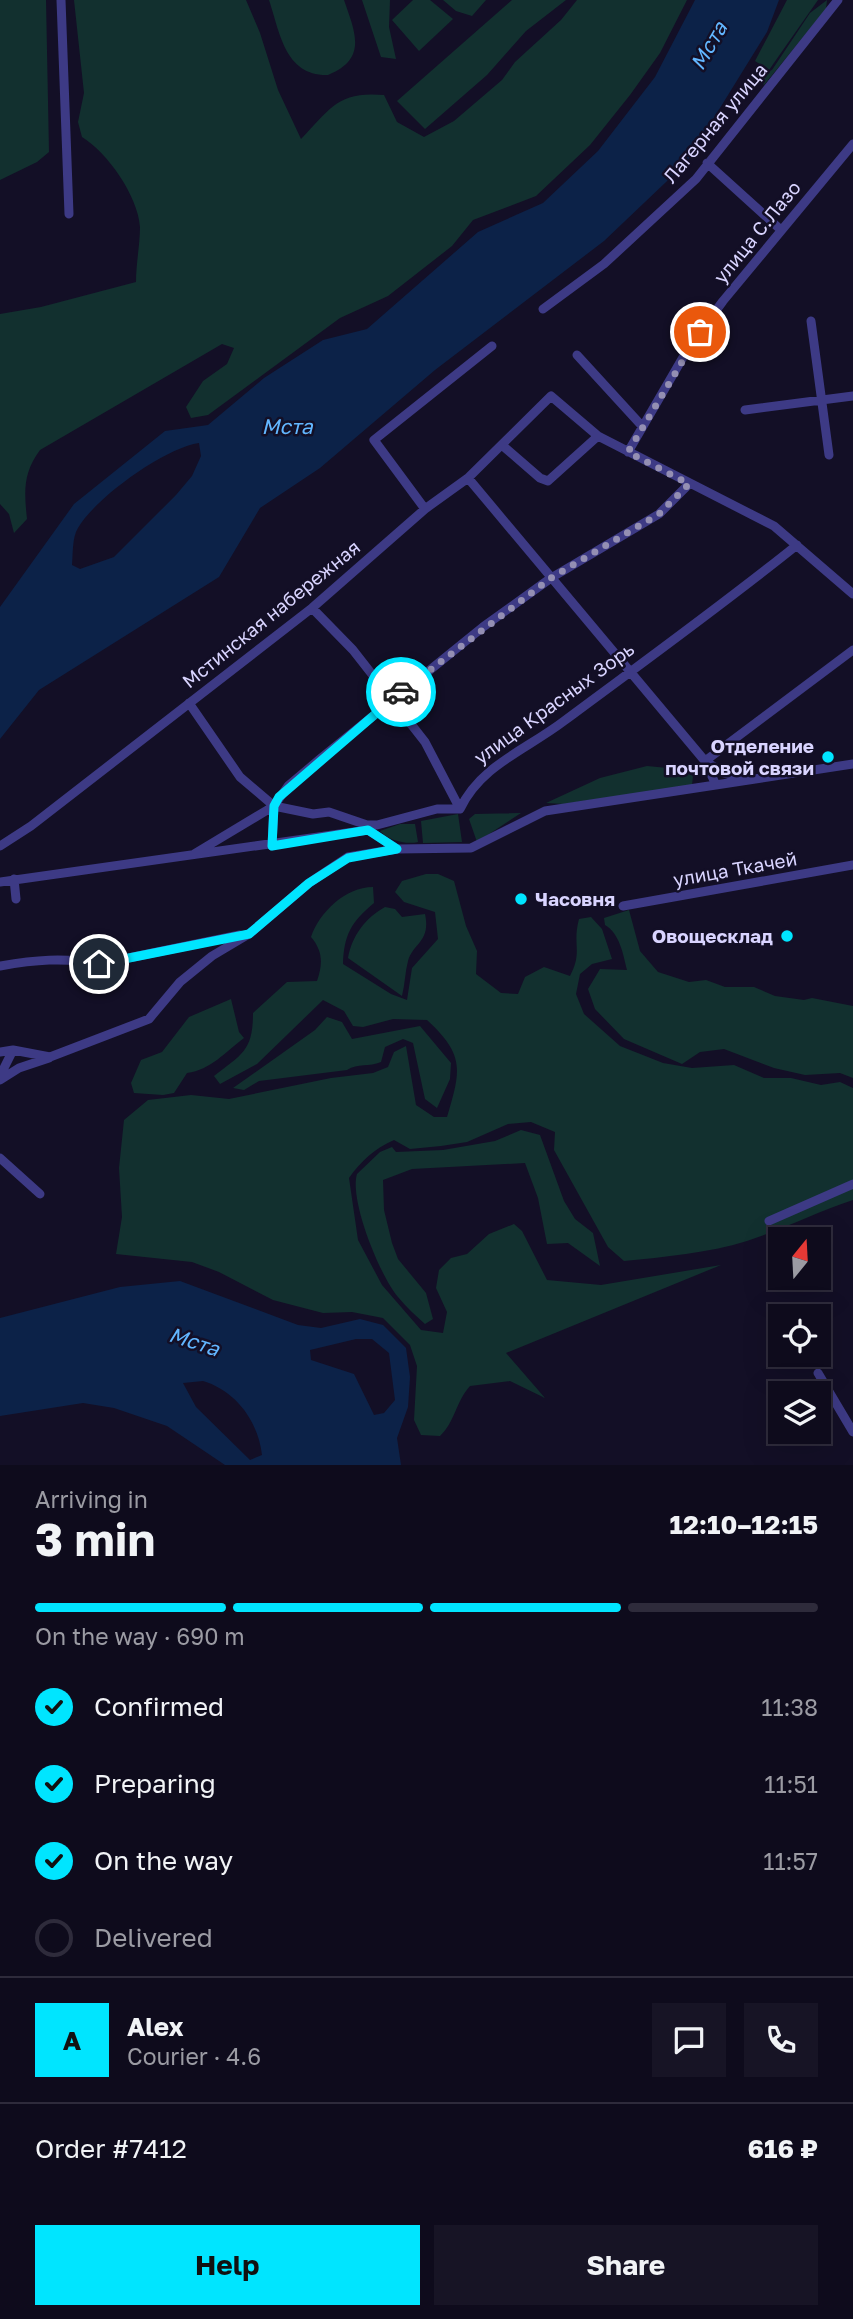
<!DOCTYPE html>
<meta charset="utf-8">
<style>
:root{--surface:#0e0b1c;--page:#171425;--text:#f1f3f6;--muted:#9b9ba3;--line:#2e2b3b;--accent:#00e5ff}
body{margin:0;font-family:"Golos Text",sans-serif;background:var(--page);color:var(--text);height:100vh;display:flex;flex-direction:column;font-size:26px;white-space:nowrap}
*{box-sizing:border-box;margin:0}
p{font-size:23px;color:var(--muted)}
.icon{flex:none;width:38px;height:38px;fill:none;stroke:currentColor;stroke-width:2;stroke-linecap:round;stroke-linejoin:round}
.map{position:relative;height:1465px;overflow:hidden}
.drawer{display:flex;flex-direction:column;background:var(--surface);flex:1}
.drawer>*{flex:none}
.needle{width:46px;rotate:18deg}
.buttons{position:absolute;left:768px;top:1227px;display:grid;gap:14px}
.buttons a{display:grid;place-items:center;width:63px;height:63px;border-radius:0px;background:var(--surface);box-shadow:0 7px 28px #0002,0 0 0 2px var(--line);font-size:35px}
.pin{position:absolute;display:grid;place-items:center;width:60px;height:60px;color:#fff;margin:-30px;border:4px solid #fff;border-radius:50%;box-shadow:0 2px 7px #0007}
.courier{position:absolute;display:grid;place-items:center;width:70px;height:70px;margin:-35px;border:5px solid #00e5ff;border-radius:50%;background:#fff;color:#222;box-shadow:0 2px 9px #0007}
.head em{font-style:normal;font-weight:700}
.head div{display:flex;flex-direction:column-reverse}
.head{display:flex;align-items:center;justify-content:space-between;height:119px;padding:0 35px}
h1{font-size:46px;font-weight:700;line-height:52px}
.bar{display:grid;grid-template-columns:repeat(4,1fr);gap:10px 7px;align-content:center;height:84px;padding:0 35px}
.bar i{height:9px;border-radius:5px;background:var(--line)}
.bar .selected{background:var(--accent)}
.bar p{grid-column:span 4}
.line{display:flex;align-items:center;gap:18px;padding:0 35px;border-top:2px solid var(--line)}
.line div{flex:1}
.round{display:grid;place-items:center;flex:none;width:74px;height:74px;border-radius:0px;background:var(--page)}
ol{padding:0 35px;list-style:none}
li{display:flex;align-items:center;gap:21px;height:77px}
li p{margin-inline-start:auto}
li .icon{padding:7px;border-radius:50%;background:var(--accent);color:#111;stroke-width:4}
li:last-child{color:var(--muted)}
li i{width:38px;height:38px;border:4px solid var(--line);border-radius:50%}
.cta{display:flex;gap:14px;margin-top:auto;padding:14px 35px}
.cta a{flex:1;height:80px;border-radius:0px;background:var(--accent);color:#111;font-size:28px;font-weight:700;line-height:80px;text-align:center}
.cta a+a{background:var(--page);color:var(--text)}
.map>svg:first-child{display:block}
.green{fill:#12302f}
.water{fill:#0c2248;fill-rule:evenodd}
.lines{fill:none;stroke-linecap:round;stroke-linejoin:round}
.minor{stroke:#3d3a85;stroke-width:9}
.done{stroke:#948fb3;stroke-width:7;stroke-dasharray:0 12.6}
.route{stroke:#00e5ff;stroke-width:9}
.poi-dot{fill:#00e5ff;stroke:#130f26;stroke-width:2.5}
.labels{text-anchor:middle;stroke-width:5;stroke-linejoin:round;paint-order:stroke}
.street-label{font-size:19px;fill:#d9d4ff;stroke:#130f26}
.poi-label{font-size:19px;font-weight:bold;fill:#d9d4ff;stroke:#130f26;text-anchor:end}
.water-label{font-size:21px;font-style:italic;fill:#62b6ff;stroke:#130f26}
</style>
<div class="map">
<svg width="853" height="1465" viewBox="0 0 853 1465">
<rect width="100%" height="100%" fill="#130f26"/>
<path class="green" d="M0,0H46L49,152L37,162L0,180Z
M74,0H246L260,33L278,90L301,139C331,108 338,91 384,95L397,122L424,137L454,121L502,80L515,62L561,20L577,0H687L660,53L630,95L590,145L536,196L473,220L452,246L388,296L340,318L208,415L191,418L186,407L203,381L227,364L234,348L222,344L40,450C23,473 24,491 27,519L14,533L9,514L0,504V314L41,307L136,282C136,264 140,244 140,227C138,196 107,152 82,137L78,122L84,93Z
M269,0H344C355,32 368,59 328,75C285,76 280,33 269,0Z
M362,0H390L389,27L396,59L381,57Z
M413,0H430L453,19L419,51L392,20Z
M443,0H486L472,16L456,11Z
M512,0H566L526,31L487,75L425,129L397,101Z
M787,0H818L769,70L755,61Z
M827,0L826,9L764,85L753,73L757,67L765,73L772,70L810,13Z
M647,766L678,769L693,776L692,785L564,804L546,803L600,778Z
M521,813L477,842L469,819L475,814Z
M458,814L462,842L423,843L421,821Z
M400,824H415L418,842C406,845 388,840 380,831Z
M426,874H438L454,881L466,926L477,951L476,974L501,993L518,994L525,977L544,967L570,976C583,951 572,945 579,919L591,917L602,929L612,959L592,964L580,974L576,994L584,1014L620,1046L663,1063L692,1068L734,1065L764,1078H791L821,1085L840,1082L853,1088V1200C817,1212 783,1229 747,1241C708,1253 664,1257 624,1261L608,1247L554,1150L555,1132L531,1122L508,1124L467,1142L441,1146L410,1149L394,1140C374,1149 361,1161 349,1178L358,1240L382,1285L421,1330L443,1333L447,1312L436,1288L439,1270L451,1258L467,1254L489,1234L514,1224L522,1231L547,1280L601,1285L721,1265L506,1353L545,1398L510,1381L470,1386C456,1401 455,1422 440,1436L421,1435L414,1420L417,1366L410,1345L383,1318L352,1312L323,1313L273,1300L219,1272L192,1262L116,1254L122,1217L119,1168L124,1120L148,1100L191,1095L229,1099L331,1078L373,1073L388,1067L394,1052L406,1046L416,1105L434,1117H447C461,1070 465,1055 427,1020L393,1019L363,1027L353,1026L344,1011L323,1000L257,1064L220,1084L214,1076C242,1054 253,1051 253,1013L287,982L317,981C323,964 323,951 311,937C319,913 345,887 373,887L374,903C351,922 344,935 343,964L391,994L407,1000L412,968L438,939L435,912L404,902L395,892L402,881Z
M385,907L395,909L402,917L425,914C431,942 413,943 408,961C405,972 405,984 402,996L348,958C352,936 365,918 385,907Z
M629,910L640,951L658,972L689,982L706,980L725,987H754L775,996L804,1000L812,998L853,1006V1078L840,1073L805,1075L774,1068L724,1049L700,1052L682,1064L624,1039L595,1009L588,989L600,969L627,970C623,954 620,934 605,925L604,918Z
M231,999L239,1032L244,1038C225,1052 211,1070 187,1073L174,1093L163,1095L134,1093L131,1083L141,1060L162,1052L189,1017Z
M327,1017L342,1022L352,1039L420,1026L451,1063L450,1079L437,1108L425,1099L413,1043L403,1039L385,1047L381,1062C369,1067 358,1063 347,1070L259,1081L244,1090L233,1088L315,1030Z
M521,1130L540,1135L564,1201L575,1219L593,1233L600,1266L568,1243L547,1244L538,1198L525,1163L412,1169L383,1180L384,1210L392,1243L398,1259L426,1293L433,1319L425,1324C416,1316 406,1307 398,1297C380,1276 349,1200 357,1174L380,1152L392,1147L396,1152L443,1150L495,1141Z"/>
<path class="water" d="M695,0H779L767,32L686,163L604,241L435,370L320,468L260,508L219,577L39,690L0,739V607L74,504L165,431L208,425L264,378L323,340L367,329L478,232L543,203L598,151L655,77ZM199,443L201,456L192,476L176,495L114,557L80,569L72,565C73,555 72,537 78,528C96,497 165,448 199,443Z
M180,1281L298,1325L321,1328L360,1319L383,1325L406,1348L410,1377L408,1407L397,1438L401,1465H225L167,1426L114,1408L83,1403L0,1416V1318L120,1287ZM356,1339H372L389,1353L395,1400L384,1413L374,1415L354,1374L311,1360L310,1350ZM203,1381C236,1391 258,1421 262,1455L250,1460L196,1407L183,1383Z"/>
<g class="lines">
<path class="minor" d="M61,0L69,214
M707,163L781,230
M543,309L604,264L696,179L838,0
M811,321L829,455
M577,355L642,426
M745,410L853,396
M503,446L540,478L548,481L598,436
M628,452L689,347L723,301L853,144
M468,478L705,761L724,773L742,779
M425,509L374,440L492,346
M312,608L353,650L425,742L460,809
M189,703L240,777L274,806L272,846
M715,783L705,761L853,650
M274,806L313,814L329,812L367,825H377L437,809H460C481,765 526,750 564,721C642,663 721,606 797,545
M0,846L31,826L312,608L425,509L468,478L551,396L598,436L774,526L853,594
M194,854L274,806L288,786L320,759L483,627L551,578L659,514L689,484
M14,879L16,899
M0,882L368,830L397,849L471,848L545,811L853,764
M623,906L853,865
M0,966C34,960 64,957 99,964L240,935
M0,1052L13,1050L50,1057L149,1019L180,982L212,956L249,934L309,883L348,857L397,849
M0,1076L13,1050
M0,1080L19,1068L49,1058
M0,1158L40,1194
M769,1221L853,1184
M818,1373L853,1432"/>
</g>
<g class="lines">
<path class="done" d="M401,692L551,578L659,514L689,484L628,452L700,332"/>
<path class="route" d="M99,964L249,934L309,883L348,858L397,849L368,830L272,846L274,806L279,797L401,692"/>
</g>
<g class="poi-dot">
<circle cx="828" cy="757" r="7"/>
<circle cx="521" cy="899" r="7"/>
<circle cx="787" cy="936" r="7"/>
</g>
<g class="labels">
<g class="street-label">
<text transform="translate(715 123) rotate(-50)" y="7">Лагерная улица</text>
<text transform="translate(757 232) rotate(-51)" y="7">улица С.Лазо</text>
<text transform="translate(271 614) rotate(-39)" y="7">Мстинская набережная</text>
<text transform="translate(554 703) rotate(-36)" y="7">улица Красных Зорь</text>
<text transform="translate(735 869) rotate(-10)" y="7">улица Ткачей</text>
</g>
<g class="poi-label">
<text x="814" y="753">Отделение<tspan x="814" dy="22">почтовой связи</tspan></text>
<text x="535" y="906" text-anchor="start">Часовня</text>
<text x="773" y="943">Овощесклад</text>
</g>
<g class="water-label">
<text transform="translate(709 46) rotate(-60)" y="7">Мста</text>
<text x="287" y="434">Мста</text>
<text transform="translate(194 1342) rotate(18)" y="7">Мста</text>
</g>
</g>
</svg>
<div class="buttons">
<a><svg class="needle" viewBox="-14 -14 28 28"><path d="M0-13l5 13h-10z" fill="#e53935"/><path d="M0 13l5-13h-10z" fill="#9b9ba3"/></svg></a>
<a><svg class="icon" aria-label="locate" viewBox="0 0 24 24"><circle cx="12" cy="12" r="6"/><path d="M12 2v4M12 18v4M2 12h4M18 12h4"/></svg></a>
<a><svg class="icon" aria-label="layers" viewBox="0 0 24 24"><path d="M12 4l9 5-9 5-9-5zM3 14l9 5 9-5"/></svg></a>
</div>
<div class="pin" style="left:700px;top:332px;background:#ea580c"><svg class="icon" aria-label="bag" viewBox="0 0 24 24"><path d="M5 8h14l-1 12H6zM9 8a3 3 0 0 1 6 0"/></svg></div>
<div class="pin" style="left:99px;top:964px;background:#1f2937"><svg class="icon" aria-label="home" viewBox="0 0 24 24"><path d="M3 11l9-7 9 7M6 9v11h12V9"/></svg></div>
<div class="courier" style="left:401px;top:692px"><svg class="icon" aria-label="car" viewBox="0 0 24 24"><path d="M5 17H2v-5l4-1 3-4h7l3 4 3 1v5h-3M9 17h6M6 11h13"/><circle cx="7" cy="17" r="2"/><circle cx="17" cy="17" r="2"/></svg></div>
</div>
<section class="drawer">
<div class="head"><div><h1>3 min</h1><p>Arriving in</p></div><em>12:10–12:15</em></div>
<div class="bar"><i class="selected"></i><i class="selected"></i><i class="selected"></i><i></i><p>On the way · 690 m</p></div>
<ol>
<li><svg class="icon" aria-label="check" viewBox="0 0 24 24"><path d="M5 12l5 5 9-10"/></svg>Confirmed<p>11:38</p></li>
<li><svg class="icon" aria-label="check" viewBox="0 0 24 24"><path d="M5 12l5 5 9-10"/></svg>Preparing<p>11:51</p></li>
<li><svg class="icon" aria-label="check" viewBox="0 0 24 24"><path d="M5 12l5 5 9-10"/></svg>On the way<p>11:57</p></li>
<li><i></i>Delivered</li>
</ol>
<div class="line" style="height:126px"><b class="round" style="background:var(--accent);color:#111">A</b><div><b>Alex</b><p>Courier · 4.6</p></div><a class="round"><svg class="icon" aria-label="chat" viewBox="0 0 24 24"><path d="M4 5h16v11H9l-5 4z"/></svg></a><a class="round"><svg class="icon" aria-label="phone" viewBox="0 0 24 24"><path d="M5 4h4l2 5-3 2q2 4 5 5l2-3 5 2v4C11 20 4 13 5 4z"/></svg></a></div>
<div class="line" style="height:91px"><div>Order #7412</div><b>616 ₽</b></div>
<div class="cta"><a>Help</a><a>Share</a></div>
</section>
